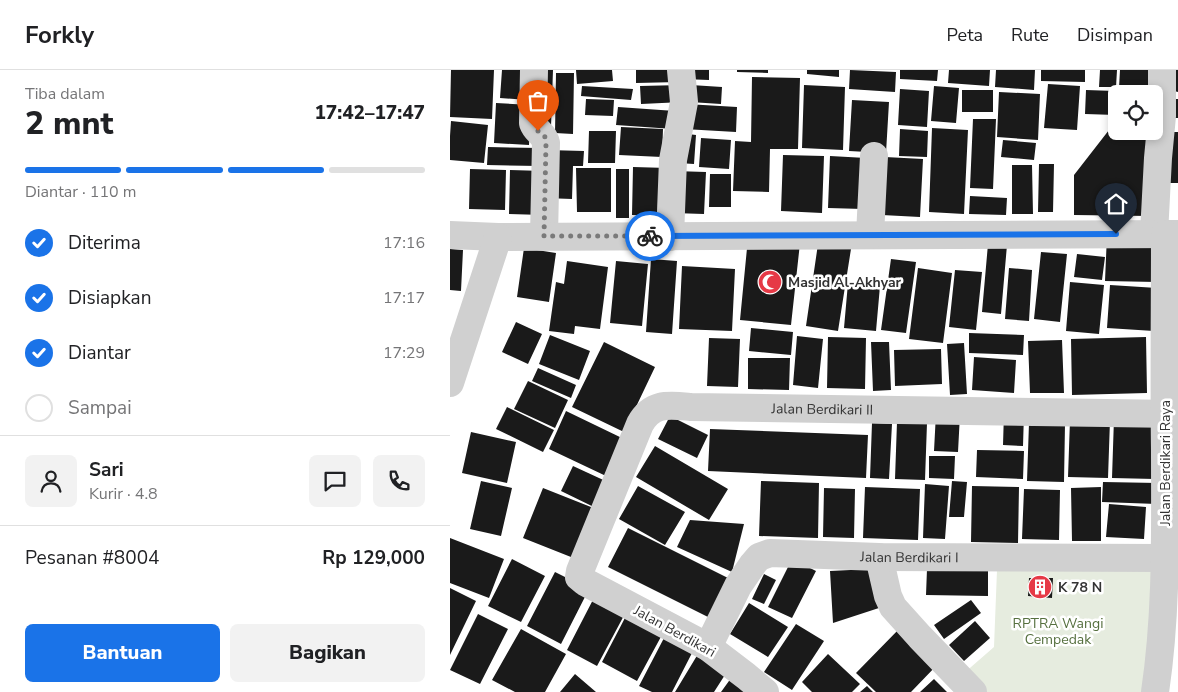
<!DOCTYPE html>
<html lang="id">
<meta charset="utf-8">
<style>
:root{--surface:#fff;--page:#f2f2f2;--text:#202124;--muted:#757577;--line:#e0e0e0;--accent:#1a73e8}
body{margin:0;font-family:"Nunito Sans",sans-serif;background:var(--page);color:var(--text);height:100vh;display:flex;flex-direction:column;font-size:19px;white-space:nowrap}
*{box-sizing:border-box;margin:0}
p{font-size:16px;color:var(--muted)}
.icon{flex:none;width:28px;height:28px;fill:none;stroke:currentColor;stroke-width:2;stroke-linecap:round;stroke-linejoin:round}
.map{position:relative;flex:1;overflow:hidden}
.panel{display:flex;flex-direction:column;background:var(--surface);width:450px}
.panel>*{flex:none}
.fabs{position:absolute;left:658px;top:15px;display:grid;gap:10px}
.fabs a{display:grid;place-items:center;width:55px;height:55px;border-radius:8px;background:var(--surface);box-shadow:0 2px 8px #0003;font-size:25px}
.pin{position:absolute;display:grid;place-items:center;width:42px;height:42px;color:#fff;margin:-51px -21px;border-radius:50% 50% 50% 0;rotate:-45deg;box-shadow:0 0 5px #0007}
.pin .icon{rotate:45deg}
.courier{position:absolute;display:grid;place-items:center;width:50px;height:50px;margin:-25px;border:4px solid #1a73e8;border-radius:50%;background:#fff;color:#222;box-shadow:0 1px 6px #0007}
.headline em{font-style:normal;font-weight:800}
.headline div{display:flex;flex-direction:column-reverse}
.headline{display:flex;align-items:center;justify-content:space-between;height:85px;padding:0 25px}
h1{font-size:32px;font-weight:800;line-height:38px}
.bar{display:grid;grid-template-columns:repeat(4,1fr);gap:8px 5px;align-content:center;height:60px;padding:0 25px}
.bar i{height:6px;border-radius:4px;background:var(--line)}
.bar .on{background:var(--accent)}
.bar p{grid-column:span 4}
.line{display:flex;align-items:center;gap:12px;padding:0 25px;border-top:1px solid var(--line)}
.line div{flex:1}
.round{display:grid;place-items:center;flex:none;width:52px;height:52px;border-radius:8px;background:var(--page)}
ol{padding:0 25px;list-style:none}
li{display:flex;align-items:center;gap:15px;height:55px}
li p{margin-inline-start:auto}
li .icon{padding:5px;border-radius:50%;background:var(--accent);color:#fff;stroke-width:4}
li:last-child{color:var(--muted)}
li i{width:28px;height:28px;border:2px solid var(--line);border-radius:50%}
.button{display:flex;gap:10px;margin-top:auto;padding:10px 25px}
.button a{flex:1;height:58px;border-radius:8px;background:var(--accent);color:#fff;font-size:20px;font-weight:800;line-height:58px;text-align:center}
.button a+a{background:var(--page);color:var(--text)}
header{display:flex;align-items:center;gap:30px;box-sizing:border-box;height:70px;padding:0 25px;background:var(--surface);border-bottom:1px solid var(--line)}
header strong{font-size:24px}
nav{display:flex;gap:28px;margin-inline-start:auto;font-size:18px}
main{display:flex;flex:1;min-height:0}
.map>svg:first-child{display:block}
.green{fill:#e6ecdf}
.building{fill:#1a1a1a}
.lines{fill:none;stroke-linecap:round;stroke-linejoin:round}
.minor{stroke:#d0d0d0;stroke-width:28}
.done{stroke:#7a7a7a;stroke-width:5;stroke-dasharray:0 9}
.route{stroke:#1a73e8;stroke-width:6}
.labels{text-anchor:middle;stroke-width:5;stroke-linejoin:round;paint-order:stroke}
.poi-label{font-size:14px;font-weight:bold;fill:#333;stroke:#fff;text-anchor:start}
.street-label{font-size:14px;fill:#333;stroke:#fff}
.park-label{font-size:14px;fill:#56703f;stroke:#fff}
</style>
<header>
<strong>Forkly</strong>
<nav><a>Peta</a><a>Rute</a><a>Disimpan</a></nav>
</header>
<main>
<section class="panel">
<div class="headline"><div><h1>2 mnt</h1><p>Tiba dalam</p></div><em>17:42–17:47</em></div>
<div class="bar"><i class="on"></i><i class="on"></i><i class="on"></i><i></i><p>Diantar · 110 m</p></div>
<ol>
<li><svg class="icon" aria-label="check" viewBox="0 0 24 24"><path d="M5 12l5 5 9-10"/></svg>Diterima<p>17:16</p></li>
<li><svg class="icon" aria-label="check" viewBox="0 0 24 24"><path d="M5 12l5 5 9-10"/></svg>Disiapkan<p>17:17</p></li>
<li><svg class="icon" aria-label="check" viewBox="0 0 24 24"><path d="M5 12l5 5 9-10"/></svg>Diantar<p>17:29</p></li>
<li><i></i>Sampai</li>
</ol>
<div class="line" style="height:90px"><a class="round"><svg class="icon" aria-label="person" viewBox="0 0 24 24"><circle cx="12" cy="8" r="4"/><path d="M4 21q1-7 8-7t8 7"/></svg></a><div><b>Sari</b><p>Kurir · 4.8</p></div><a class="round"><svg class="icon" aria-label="chat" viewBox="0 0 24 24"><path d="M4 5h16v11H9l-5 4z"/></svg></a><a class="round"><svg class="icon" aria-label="phone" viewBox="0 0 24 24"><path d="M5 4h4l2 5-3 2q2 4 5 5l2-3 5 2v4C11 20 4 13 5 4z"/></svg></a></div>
<div class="line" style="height:65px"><div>Pesanan #8004</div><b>Rp 129,000</b></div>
<div class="button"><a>Bantuan</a><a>Bagikan</a></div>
</section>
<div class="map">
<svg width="728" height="622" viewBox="0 0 728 622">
<rect width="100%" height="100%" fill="#fff"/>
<path class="green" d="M547,500L703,501L694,622H531L513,604L544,577Z"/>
<path class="building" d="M1,0H44L42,49L0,47Z
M52,0H80L78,30L50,28Z
M89,0H103L101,57H87Z
M126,0H162L163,11L127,14Z
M186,0H229V12L186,13Z
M233,0H259V10L233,9Z
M287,0H318V3L287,2Z
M357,0H389V7L357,4Z
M400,0L446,2L445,22L399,19Z
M450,0H488L487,11L450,9Z
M499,0H540L539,16L498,13Z
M546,0H585L584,20L545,17Z
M591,0H635V12L591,11Z
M650,0H667L666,17H649Z
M670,0H705L704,20L669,18Z
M725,0H728V22L724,21Z
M106,3H124L123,64L105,63Z
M302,7L350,8L348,79H320L319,122L283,121L285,71L301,72Z
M598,14L630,16L627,60L594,58Z
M232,15L233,32L191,34L190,16Z
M241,15L272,17L271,34L240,32Z
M354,15L395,17L393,80L352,78Z
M132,16L183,19L181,30L131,26Z
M484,16L509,18L506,53L481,51Z
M450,19L479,21L477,57L448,55Z
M512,20H543V42H512Z
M636,20L694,22V24H666V45L635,44Z
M549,22L590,24L588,70L547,67Z
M136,29L164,30L163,46L135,45Z
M726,29H728V48H725Z
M402,30L439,32L436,83L399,81Z
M46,33L81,35L79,75L44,73Z
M236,34L287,37L286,62L234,59Z
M168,37L225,41L223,59L166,55Z
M523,49H546L543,119L520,118Z
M1,51L38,55L34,93L0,90V66Z
M666,51V61H704L699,146L624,145V105Z
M171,57L213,59L212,87L169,85Z
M482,58L518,60L514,144L479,142Z
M450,59L478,61L477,87L449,86Z
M139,61H166L165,93H138Z
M721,62H728V113H718Z
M230,63L246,65L244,94L228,93Z
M251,68L281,70L279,99L249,97Z
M553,70L586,73L584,90L551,87Z
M38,77L90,78L89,96L37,95Z
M97,80L134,81L133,96H123L122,129L95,128Z
M333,85L374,86L372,143L331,141Z
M380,86L416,88L413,139L378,138Z
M435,87L473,89L470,147L432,145Z
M589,94H604L603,142H588Z
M562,95H582L583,144H562Z
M183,97L218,98L217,146L182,145Z
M126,98H161V142H127Z
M20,99L56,100L55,140L19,139Z
M166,99H179V148H166Z
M60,100L94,101L93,145L59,144Z
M224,101L256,102L254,144L223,143Z
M260,104H281V137H259Z
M520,126L557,128L556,145L519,144Z
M657,165L709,167L707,212L655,211Z
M298,168L350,173L341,255L290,250Z
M368,174L401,179L388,261L356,256Z
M538,174L557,175L551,244L532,242Z
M74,178L106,183L99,232L67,227Z
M0,179L13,180L11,221L0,220Z
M591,182L617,184L610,252L584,249Z
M627,184L655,187L652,210L624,207Z
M201,189L227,191L222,264L196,262Z
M441,189L466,192L456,263L431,260Z
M117,191L158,197L150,259L125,256L124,264L99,261L106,212L114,214Z
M166,191L198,194L192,256L160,253Z
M232,196L285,199L282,261L229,259Z
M468,198L502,203L493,273L459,269Z
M559,198L582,200L579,251L555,249Z
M505,200L532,202L526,260L499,257Z
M620,212L654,215L649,264L616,261Z
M398,213L430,216L426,261L394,258Z
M660,215L707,218L704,261L657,258Z
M66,252L92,264L78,294L52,282Z
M301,258L343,262L341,285L299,281Z
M519,263L574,265L573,285L519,283Z
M100,265L140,281L129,310L89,294Z
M347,266L373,269L368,318L343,315Z
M378,267L416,268L415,319L377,318Z
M696,267L697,323L622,325L621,269Z
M259,268L290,269L288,317L257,316Z
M612,270L614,323H580L578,271Z
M154,272L205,297L174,362L122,337Z
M421,272H439L441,320L423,321Z
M514,273L517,324L500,325L497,274Z
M491,279L492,314L445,316L444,280Z
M524,287L566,290L564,323L522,320Z
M298,288H340L339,320L298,319Z
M88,298L126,315L121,328L82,311Z
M78,311L118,330L105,358L64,339Z
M57,337L104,360L93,382L46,359Z
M116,341L174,369L156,406L99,379Z
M554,342L574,343L573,376L553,375Z
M486,343L510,344L508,382L484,381Z
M220,346L258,365L247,388L208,369Z
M664,348L707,350L705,409L662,408Z
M620,350H660L658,408L618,407Z
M447,352L477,353L475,410L445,409Z
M422,353L442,354L439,409L420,408Z
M579,353L615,354L614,412L577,411Z
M260,359L418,365L416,408L258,401Z
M21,362L66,372L57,413L12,403Z
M205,376L278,419L259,450L186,407Z
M527,380L574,381L573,409L526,407Z
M479,386H505L504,409L479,408Z
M123,396L162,414L150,440L111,421Z
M31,411L62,418L51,466L20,459Z
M311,411L369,413L368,468L309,466Z
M502,411L517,412L514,447H499Z
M653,412L708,413L707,434L652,432Z
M475,414L499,416L495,469L473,468Z
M188,416L235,442L215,475L169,449Z
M522,416L569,417L568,473L521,472Z
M415,417L470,419L468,470L413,468Z
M651,417V471H622L621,418Z
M93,418L146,439L126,489L73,468Z
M374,418L405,419L404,468L373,467Z
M574,419L610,420L609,470L572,469Z
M659,434L696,437L694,469L656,467Z
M240,450L294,454L282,502L227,477Z
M178,458L284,511L264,550L158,497Z
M0,468L54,489L39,528L0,513Z
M62,489L95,506L71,552L38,536Z
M342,489L366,501L342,548L318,537Z
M421,499L432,537L383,553L380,501Z
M477,499L538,500V526L476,525Z
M105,502L139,519L111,574L77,556Z
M314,504L326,510L314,534L302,529Z
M579,508H603L602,528L578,526Z
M0,518L26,531L0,585Z
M147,522L178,538L147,596L117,580Z
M521,530L531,543L494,569L484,555Z
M299,533L338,557L318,587L280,564Z
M28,544L58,559L30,614L0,600Z
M177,544L213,563L187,611L152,592Z
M525,551L540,568L514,591L499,575Z
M346,554L374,571L342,620L314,602Z
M450,558L488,594L461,622H426L406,603Z
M71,559L116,584L95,622H65L42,610Z
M214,568L242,583L222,622H202L189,616Z
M251,579L280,597L264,622H225Z
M378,584L410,614L402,622H362L352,612Z
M125,604L146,622H110Z
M284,604L302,622H271Z
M484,609L497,622H470Z
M417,616L423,622H410Z"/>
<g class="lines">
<g class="minor">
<path d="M84,0L83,53C86,62 94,63 96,73L94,166"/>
<path d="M704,164L708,88L712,46V0"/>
<path d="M0,165L48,167L728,164"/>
<path d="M420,165L424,86"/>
<path d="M220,167L223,90L234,32L231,0"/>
<path d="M0,313L48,167"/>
<path d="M429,487L438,526L443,537L470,567L523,622"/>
<path id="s1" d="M258,577L288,516L303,494L309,487L320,483L429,487L715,488"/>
<path id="s2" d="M315,622L296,606L258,577L135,512L129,507L130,501L190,354C202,332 219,335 241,337L728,344"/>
<path d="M705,622C717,542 715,461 715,380C714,308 715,236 715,164"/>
</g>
</g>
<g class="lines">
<path class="done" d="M88,61L95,67L96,73L94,166H200"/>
<path class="route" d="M200,166L666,164"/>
</g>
<defs>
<g id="mosque-disc" transform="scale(1.25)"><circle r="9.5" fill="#e63946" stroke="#fff"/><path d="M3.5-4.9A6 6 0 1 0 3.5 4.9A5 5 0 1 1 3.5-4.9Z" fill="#fff"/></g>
<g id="building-disc" transform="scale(1.25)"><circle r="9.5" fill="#e63946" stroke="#fff"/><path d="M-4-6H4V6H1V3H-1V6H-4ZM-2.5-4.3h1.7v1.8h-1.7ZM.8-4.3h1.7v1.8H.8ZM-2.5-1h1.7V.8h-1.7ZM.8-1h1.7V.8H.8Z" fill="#fff"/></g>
</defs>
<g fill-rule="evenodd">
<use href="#mosque-disc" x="320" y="212"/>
<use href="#building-disc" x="590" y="517"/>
</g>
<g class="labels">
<g class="poi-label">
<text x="338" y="217">Masjid Al-Akhyar</text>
<text x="608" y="522">K 78 N</text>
</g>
<g class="street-label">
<text dy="5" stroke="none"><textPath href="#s2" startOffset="574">Jalan Berdikari II</textPath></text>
<text transform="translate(715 393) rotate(-90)" y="5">Jalan Berdikari Raya</text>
<text dy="5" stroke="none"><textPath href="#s1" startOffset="255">Jalan Berdikari I</textPath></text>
<text transform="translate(225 561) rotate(29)" y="5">Jalan Berdikari</text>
</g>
<g class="park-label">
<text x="608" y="558">RPTRA Wangi<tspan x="608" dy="16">Cempedak</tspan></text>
</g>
</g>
</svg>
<div class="fabs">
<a><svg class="icon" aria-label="locate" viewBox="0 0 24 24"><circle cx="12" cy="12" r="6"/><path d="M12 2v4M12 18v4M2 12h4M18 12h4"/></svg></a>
</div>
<div class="pin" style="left:88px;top:61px;background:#ea580c"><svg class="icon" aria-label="bag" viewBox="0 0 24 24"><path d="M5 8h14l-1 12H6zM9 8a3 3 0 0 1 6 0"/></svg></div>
<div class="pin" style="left:666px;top:164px;background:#1f2937"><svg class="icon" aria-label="home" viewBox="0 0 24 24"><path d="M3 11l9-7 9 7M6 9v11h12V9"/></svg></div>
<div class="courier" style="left:200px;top:166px"><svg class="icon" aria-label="bike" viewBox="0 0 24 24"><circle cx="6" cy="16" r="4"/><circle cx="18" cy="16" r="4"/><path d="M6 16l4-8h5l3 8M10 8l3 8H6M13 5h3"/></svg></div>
</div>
</main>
